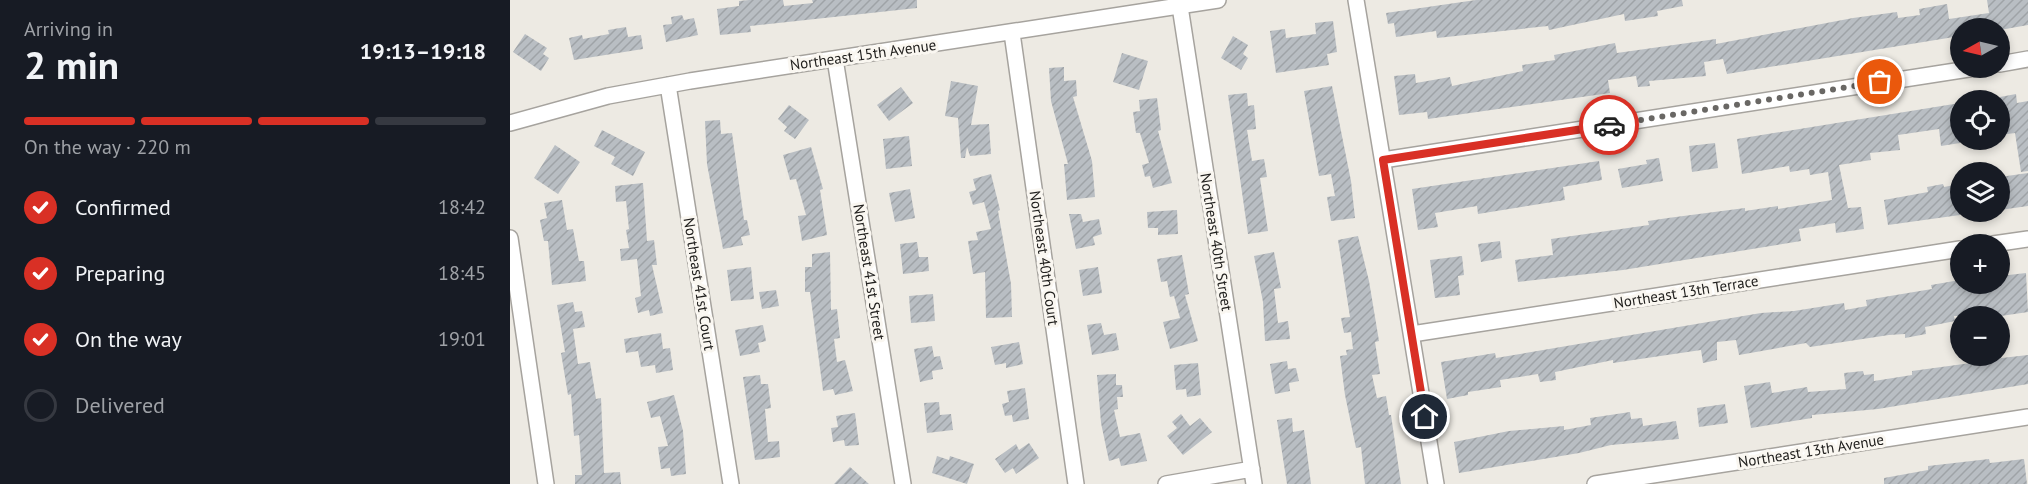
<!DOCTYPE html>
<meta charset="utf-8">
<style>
:root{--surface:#171b24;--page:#242831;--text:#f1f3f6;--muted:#9ea1a6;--line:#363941;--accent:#d93025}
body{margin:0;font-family:"PT Sans",sans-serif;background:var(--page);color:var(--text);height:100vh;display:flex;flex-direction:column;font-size:22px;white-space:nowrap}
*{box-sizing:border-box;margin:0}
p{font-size:20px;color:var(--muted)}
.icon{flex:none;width:33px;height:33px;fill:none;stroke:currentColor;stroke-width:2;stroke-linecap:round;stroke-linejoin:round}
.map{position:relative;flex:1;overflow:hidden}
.details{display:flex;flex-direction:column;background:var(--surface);width:510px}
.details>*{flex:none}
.needle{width:39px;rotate:262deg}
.buttons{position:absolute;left:1440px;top:18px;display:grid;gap:12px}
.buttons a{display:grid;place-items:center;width:60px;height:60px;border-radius:50%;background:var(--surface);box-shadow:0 3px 9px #0003;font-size:30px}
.pin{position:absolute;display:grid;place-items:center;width:51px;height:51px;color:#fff;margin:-26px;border:3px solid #fff;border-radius:50%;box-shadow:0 2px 6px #0007}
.courier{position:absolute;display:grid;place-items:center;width:60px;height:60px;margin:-30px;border:4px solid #d93025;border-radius:50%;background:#fff;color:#222;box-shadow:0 2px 8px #0007}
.head em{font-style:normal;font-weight:700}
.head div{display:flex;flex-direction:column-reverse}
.head{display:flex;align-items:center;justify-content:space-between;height:102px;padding:0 24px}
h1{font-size:39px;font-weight:700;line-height:45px}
.bar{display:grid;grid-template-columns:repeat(4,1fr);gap:9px 6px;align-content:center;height:72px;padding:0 24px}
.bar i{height:8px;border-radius:4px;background:var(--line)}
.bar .selected{background:var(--accent)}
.bar p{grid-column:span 4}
ol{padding:0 24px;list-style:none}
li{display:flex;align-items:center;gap:18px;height:66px}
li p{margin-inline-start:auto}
li .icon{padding:6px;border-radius:50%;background:var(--accent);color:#fff;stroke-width:4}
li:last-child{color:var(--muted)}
li i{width:33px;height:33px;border:3px solid var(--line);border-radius:50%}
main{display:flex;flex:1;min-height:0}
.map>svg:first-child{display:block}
.building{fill:url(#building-hatch)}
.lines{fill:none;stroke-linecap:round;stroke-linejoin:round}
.minor-casing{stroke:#a6a39e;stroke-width:18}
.minor{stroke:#fff;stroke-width:15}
.done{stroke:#696764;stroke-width:6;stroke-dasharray:0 10.8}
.route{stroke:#d93025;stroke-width:8}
.labels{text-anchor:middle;stroke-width:6;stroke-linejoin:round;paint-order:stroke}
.street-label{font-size:15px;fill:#22211f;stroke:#faf7f1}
</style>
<main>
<section class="details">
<div class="head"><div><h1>2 min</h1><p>Arriving in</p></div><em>19:13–19:18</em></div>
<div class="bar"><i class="selected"></i><i class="selected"></i><i class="selected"></i><i></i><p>On the way · 220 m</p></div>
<ol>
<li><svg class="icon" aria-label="check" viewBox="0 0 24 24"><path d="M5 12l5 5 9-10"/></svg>Confirmed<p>18:42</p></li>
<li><svg class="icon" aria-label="check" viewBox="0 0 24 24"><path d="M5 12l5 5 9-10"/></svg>Preparing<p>18:45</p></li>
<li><svg class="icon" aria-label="check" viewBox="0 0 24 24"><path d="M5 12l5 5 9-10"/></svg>On the way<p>19:01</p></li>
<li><i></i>Delivered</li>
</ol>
</section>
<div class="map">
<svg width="1518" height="484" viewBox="0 0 1518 484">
<defs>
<pattern id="building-hatch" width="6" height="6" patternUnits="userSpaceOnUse" patternTransform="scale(1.5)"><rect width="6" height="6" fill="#b9bec3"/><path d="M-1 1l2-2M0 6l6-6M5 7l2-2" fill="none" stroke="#9fa3a7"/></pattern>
</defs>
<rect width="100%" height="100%" fill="#edeae3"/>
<path class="building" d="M239,0H273L274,6L303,3L302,0H407V8L240,26L241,32L210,35L207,9L229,6V1Z
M966,0H1172L1173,6L1147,11L1148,16L1115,21L1114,14L1039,30L1038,26L927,38L926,31L886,37L884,23L878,24L876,13Z
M1477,0H1518V25L1490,30L1450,28V36L1217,74L1213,59L1194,62L1196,76L1139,81L1140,86L1128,87L1126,76L1098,80L1100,93L918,119L917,112L889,115L884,76L905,74L906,83L940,77L942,86L1013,71L1012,65L1045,60L1044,55L1105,43L1107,53L1206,39V44L1343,18L1387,12L1388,18L1410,15L1409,9L1437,4L1439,19L1479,13Z
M172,15L174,20L184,18L188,35L156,42L153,25L162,24L161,17Z
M823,21L827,52L817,54L819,65L766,73L760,31L775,29L776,38L806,34L805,23Z
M116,27L118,37L131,35L133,49L64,60L59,38L72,35L73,39L99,34L98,30Z
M15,34L37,48L33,54L39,58L31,71L3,52Z
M723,36L738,45L733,54L738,58L731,70L711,58Z
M612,53L638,61L629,90L603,82Z
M554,67V81L566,80L567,96L563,97L582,161L585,197L557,200L554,164H558L541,101L539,68Z
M441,81L468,86L461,125L479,124L481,154L460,156L457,147L455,158H451L448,118L435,116Z
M822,86L841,181L845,218L821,221L817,197L825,196L821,174L809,176L794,91Z
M391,87L403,103L379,121L367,105Z
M737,93L738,106L744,105L746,129L737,130L742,161L754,159L757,177L750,178L758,231L738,234L718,95Z
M1506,94L1507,103L1518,101V171L1511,172L1505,133L1490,135V97Z
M647,98L651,130L648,131L662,183L643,188L640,176L635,177L632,165L639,163L630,133H626L623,112L630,111L629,100Z
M1450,103V143L1431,146L1429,129L1388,135L1390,150L1360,153L1361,160L1329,165L1338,208L1351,207L1354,229L1326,233L1325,223L1289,229L1291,241L1113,270L1008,282L1005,260L1043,255L1041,239L1139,225L1138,221L1158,218L1235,208V211L1268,206V209L1322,200L1318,172L1300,175L1299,169L1280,172L1279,166L1232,174L1227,139Z
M279,105L299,120L285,139L274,131L277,127L268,119Z
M210,120L211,134L222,133L234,220H237L240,235L231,237L233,245L213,249L197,164L195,121Z
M92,130L135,152L123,176L101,164L105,157L84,146Z
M399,136L402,166L376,169L373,139Z
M1205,143L1208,168L1182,172L1179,146Z
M45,145L70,162L48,194L24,178Z
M301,147L313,189L310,190L317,235L292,241L288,216L296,215L286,179L280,180L273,155Z
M1149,158L1153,181L1112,188L1108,169L1137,164L1136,160Z
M1089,161L1092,180L1053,187L1055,200L968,214L967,206L925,213L928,227L908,230L902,189Z
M1518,173V206L1490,210V177Z
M481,174L490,210L488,211L501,284L502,317L476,318L475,272L463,274L458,241L468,240L466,232L481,229L474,202L463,205L459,192L466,190L463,179Z
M133,183L137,241L144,240L147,265H142L153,313L140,316L139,310L128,313L125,298L131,296L127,259L111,261L110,249L119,248L116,230L119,229L116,201L106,202L105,186Z
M1433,184L1434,187L1450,184V215L1378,225L1374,200L1418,192L1417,187Z
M400,189L405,218L385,222L379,193Z
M52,200L57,230L63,229L69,261H74L76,281L42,285L38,241H34L30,220L37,218L34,203Z
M667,210L668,234L648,235V228H638L637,212Z
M559,214H571L573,222L589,219L592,234L583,237L585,245L566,249Z
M848,236L859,281L869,341L865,342L870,374L862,375L867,398L876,396L879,415H881L891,484H855L851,447L846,448L835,395L830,356L837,355L836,350L843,349L841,332L834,333L831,318L840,317L828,240Z
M990,241L992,258L971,262L968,244Z
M407,242L409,257H418L419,271L393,274L390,244Z
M320,252L321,310L327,309L330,338L324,339L327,362L335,360L343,391L325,395L323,389L313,391L300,292H295V267H302V254Z
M764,252L771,288L764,289L768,323L778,321L780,339L755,341L753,302L744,256Z
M672,255L679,294L675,295L688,341L660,349L653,322L670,318L664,296L660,297L657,281L651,282L647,259Z
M952,256L954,275L948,276L950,295L925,298L920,260Z
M241,267L244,299L221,301L217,270Z
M588,267L592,293L573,296L569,270Z
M1516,273L1518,312L1491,316H1444L1445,321L1415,327L1416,334L1395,338V334L1379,335L1300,347L1296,343L1229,355L1226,340L1207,342V360L1193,363L1191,350L1103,363V360L1045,372L1046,380L1030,382L1028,374L990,380L991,387L958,392V395L937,399L931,362L985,353L986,358L1251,313L1284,311L1334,303L1335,310L1357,306L1356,300L1422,289L1421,285L1450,280V284H1490V276Z
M266,290L269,306L252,309L249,292Z
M423,294L425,321L401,323L399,296Z
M63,302L65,312L72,311L75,327L63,329L68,364L80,362L86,399L91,398L94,473L110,472L111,484H65V475H72L69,435L64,436L61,394L58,395L51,353L55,352L47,305Z
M591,323L594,335L606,333L609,350L582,355L577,325Z
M253,325L256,341L248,343L250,352L230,356L225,330Z
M151,333L153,349L160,348L163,370L146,373L145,365L131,367L128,351L116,353L114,339Z
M509,342L513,364L496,368V363L485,365L481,347Z
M422,346L424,357L430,356L433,369L422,371L423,379L410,382L404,349Z
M1518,355V384L1368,409L1302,415V418L1241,428L1234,386L1260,382L1262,393L1297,387L1298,392L1336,389L1334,373L1353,371L1354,375L1364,374V381L1402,375V371L1461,363L1460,356H1473L1474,360Z
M777,361L778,369L786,368L789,381L779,383L780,391L765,394L760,364Z
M688,363L691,395L677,397L676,389L666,390L664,365Z
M606,374V385H612L613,397H607L608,409L604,410L610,437L630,433L637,461L611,466L609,458L599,461L591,423L587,375Z
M250,375L251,384H258L261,408L255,409L258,442L269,441L270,457L245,460L233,377Z
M515,388L519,419L503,422L502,415L495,416L492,404L499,402L497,391Z
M164,395L173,431L176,474L161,476L160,468L151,469L148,447L158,446L150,416L141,418L137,402Z
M429,402L430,415L441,414L443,430L417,433L414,403Z
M1215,404L1218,423L1189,427L1187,408Z
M1120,412L1121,419L1132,418L1133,426L1166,421L1169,439L1101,445L1069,453L949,473L944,442L999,431L1054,426V430L1081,425L1080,418Z
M345,413L349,445L335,446L334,440L323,442L321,428L328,427L326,416Z
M671,414L680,426L690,418L702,432L673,455L657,436L667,428L662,422Z
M782,418L783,432L794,430L801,484H777L767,420Z
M519,443L529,458L506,474L503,468L495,473L485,459L506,444L509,450Z
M427,456L439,460L440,456L464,464L457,484L422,473Z
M1479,459L1480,463L1514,459L1517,484H1374V478L1418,470V466Z
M340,467L359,484H324Z"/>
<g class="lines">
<g class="minor-casing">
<path id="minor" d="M669,0L744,484
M846,0L926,484
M502,33L566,484
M325,59L393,484
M1490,64L1518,59
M158,85L221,484
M0,123L98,96L180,81L708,0
M873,160L1465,68
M0,238L36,484
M1483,244L1518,239
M902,334L1450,249
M656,484L742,469
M1085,484L1518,417"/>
</g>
<use href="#minor" class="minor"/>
</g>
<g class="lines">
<path class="done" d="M1099,125L1370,82"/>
<path class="route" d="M915,417L873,160L1099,125"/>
</g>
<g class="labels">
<g class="street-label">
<text transform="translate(353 55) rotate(-8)" y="5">Northeast 15th Avenue</text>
<text transform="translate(706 242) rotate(81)" y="5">Northeast 40th Street</text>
<text transform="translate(534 258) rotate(82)" y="5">Northeast 40th Court</text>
<text transform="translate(359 272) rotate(81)" y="5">Northeast 41st Street</text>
<text transform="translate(189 284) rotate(81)" y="5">Northeast 41st Court</text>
<text transform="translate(1176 292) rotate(-9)" y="5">Northeast 13th Terrace</text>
<text transform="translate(1301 451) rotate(-9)" y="5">Northeast 13th Avenue</text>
</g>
</g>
</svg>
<div class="buttons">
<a><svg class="needle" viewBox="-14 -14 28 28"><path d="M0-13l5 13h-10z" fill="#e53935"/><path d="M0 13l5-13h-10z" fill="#9ea1a6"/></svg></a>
<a><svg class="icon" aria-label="locate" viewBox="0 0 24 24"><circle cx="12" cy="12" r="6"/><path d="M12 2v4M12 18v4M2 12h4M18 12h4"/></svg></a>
<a><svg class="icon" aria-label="layers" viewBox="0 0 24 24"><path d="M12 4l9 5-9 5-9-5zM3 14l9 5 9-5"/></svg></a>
<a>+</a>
<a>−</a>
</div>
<div class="pin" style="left:1370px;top:82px;background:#ea580c"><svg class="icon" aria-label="bag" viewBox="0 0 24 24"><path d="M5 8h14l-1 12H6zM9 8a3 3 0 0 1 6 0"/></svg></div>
<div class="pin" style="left:915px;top:417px;background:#1f2937"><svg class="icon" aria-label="home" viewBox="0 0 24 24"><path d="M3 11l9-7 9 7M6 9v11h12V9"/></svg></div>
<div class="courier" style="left:1099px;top:125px"><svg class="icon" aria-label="car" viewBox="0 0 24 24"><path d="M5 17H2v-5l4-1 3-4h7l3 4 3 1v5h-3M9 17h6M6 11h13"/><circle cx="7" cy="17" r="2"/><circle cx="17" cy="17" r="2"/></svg></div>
</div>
</main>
